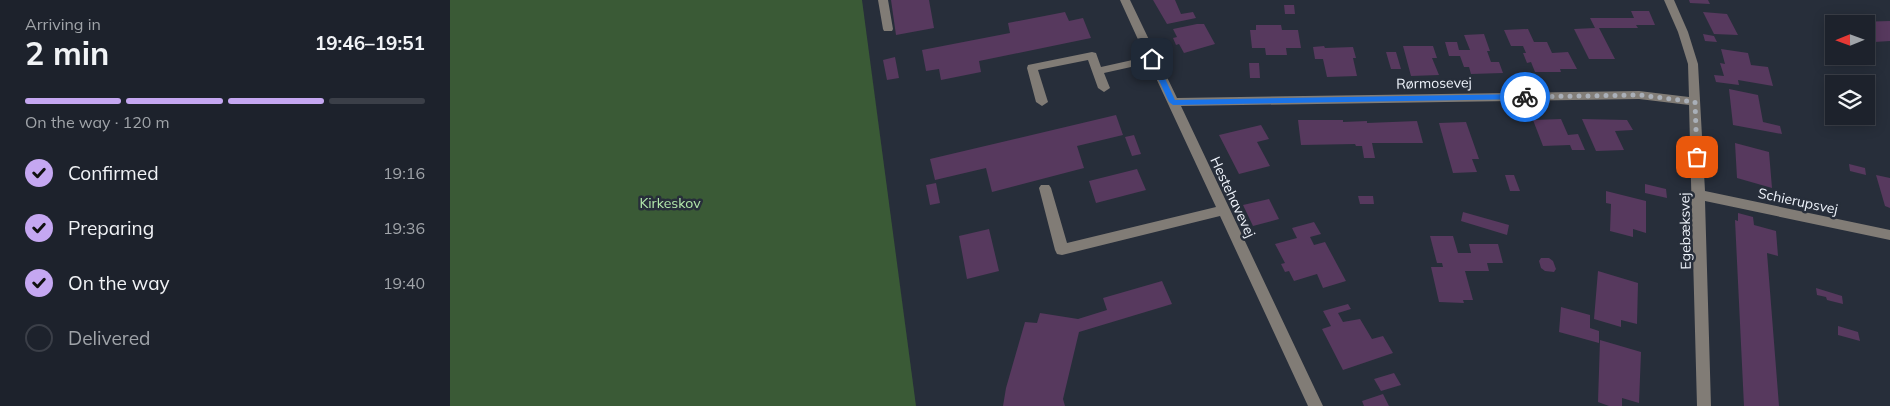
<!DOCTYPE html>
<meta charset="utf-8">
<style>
:root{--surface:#1d222c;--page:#252a34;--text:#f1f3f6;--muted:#a0a4a9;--line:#3b3f48;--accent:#c5a7f1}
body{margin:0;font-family:Mulish,sans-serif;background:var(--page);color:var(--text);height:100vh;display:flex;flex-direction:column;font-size:19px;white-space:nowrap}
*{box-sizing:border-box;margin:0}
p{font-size:16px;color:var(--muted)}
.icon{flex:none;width:28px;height:28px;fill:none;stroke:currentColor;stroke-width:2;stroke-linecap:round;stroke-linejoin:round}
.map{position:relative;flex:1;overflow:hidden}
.details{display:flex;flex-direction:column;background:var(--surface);width:450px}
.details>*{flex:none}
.needle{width:32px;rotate:269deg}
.tools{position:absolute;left:1375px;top:15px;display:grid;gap:10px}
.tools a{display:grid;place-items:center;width:50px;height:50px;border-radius:0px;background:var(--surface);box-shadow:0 2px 12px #0003,0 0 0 1px var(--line);font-size:25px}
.pin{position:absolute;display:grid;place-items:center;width:42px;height:42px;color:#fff;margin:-21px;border-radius:10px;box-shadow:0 2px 8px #0006}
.courier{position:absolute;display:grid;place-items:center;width:50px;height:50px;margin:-25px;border:4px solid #1a73e8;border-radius:50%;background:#fff;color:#222;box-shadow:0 1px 6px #0007}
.overview em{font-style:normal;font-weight:700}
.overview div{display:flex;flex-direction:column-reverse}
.overview{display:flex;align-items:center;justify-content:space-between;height:85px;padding:0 25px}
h1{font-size:32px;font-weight:700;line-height:38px}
.bar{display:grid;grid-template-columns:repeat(4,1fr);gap:8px 5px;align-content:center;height:60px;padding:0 25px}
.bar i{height:6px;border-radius:4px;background:var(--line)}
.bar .active{background:var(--accent)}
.bar p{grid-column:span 4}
ol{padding:0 25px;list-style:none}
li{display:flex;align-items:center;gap:15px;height:55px}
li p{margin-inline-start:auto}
li .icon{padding:5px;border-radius:50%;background:var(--accent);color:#111;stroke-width:4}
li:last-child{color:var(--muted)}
li i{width:28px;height:28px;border:2px solid var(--line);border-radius:50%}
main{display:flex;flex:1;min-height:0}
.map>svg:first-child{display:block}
.green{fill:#3a5a36}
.building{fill:#57395e}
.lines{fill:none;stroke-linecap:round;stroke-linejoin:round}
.minor{fill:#817c76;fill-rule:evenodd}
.route{fill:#1a73e8}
.done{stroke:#a9afb8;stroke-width:5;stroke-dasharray:0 9}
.labels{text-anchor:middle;stroke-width:5;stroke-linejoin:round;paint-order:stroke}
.street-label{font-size:14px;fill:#eff4fc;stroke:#272e3a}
.park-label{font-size:14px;fill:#b3eaac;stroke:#272e3a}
</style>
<main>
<section class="details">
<div class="overview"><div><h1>2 min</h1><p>Arriving in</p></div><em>19:46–19:51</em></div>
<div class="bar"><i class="active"></i><i class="active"></i><i class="active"></i><i></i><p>On the way · 120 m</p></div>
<ol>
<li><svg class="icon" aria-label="check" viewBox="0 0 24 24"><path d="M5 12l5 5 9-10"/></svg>Confirmed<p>19:16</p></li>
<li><svg class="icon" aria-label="check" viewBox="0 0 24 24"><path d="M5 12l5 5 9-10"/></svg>Preparing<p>19:36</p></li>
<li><svg class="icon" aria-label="check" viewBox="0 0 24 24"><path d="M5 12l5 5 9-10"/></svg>On the way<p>19:40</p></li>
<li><i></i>Delivered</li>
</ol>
</section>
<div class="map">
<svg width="1440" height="406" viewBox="0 0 1440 406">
<rect width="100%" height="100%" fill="#272e3a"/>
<path class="green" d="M0,0H412L466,406H0Z"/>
<path class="building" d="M441,0H479L484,28L446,35Z
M703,0H725L731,14L743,12L746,18L717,24Z
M1239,0H1258L1260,4L1240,3Z
M834,5H844L845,14H835Z
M1181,11H1199L1205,25H1186L1188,28H1149L1165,59H1139L1124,29L1145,28L1140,18H1184Z
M615,12L619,21L633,18L641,38L529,61L531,72L491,80L489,69L476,71L472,50L560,33L558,23Z
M1253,12L1277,14L1288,35L1264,34Z
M1440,21V41L1424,42L1416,33V24L1406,22Z
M747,24H754L765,44L734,53L729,44L726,45L723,38L727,37L723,29Z
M806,25H831L832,30H848L851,48H836L837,55H816L815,48H802L800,30H806Z
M1078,29L1084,42H1097L1102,53L1118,52L1127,69H1110L1111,72H1085L1081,62L1077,63L1073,53H1076L1073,46H1061L1054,30Z
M1034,34L1040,51H1037L1041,62H1049L1053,73L1021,74L1019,67H1014L1010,56H999L995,42H1007L1009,50H1020L1014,35Z
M1253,34L1264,36L1267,42L1255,41Z
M874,46L875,48L903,47L906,58H903L907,76L877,77L873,59H865L863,47Z
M953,46H983L987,58H982L989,75L961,76Z
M1271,49L1298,53L1301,65L1318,67L1323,86L1288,80L1289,85L1266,82L1264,75L1274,76L1270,63L1275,64Z
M936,52H946L951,69H941Z
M445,57L449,78L437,80L433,60Z
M799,63H809L810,78H800Z
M1279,89L1308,95L1313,122L1330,126L1332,134L1283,125Z
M666,115L673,135L627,146L634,168L542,192L536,168L485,180L480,159Z
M1111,119L1118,135L1128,134L1135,150H1122L1120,145L1093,146L1083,120Z
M1132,119L1177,120L1183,130L1165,131L1174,150L1146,151Z
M848,120H893V122L917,121V123L967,121L973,143H922L925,158H914L912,146H906L905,144L851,145Z
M1016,122L1029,159H1022L1027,172L1003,173L989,123Z
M811,125L819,139L807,142L820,166L789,174L769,135Z
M684,135L691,154L682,156L675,137Z
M1285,143L1319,152L1322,188L1287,178Z
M1399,164L1415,168L1416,175L1400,171Z
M687,169L696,190L646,203L639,181Z
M1055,175H1064L1070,191H1060Z
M1426,175L1440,178V208L1435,206Z
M486,183L490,203L480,205L476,185Z
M1195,184L1216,189L1217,198L1195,193Z
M1156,191L1196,201V233L1183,229V237L1160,231L1161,204L1156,203Z
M908,196H923L924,204H910Z
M819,199L829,219L803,226L793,205Z
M1013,212L1059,225L1057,235L1011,221Z
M1288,213L1303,217L1304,225L1326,231L1328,256L1317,253L1329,406H1294L1285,220L1288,221Z
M864,222L871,234L860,237L864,245L875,242L896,281L873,288L867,274L844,281L839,271L835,272L831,264L835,263L825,244L847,238L842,228Z
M539,229L549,271L517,279L509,236Z
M980,236H1003L1008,253H1021L1019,244H1048L1053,263H1037L1039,271H1015L1023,300H1013L1014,303L989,302L981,267H993L992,263H987Z
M1091,258H1099L1103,261L1106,269L1104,272L1095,271L1091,268L1089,261Z
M1148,271L1188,283L1187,324L1171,320V327L1144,319Z
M712,281L722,304L629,332L613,399L615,406H553L556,388L575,322L587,323L590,313L628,319L657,310L653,298Z
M1366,288L1392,296L1393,304L1377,300L1376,297L1367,295Z
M898,304L901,309L888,313L893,322L910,319L922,339L933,336L943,353L893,370L872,329L881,326L873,311Z
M1111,307L1140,315V328L1149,331V343L1109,332Z
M1388,326L1408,332L1410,341L1388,335Z
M1150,340L1191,352L1189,403L1172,398V406H1159L1148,402Z
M944,373L951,385L931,391L924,379Z
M933,394L939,406H914L912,401Z"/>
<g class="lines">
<path class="minor" d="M428,0H438L443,29L442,31H434L433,29Z
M670,0H680L727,98L1189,91L1239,97L1238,64L1228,32L1214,0H1224L1238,32L1248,64L1255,191L1440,230V240L1255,201L1261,406H1247L1239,105L1189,99L731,106L873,406H858L770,216L612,255L607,254L605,250L589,188L591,185H599L601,188L617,243L766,207L699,63L654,73L660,88L654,92L648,88L638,60L588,70L598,102L592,106L586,102L577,68L578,65L642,52L646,53L651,67L696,57Z"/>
</g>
<path class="route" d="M700,57L706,59L725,100L1075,94L1078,97L1075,99L723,105L719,102L699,59Z"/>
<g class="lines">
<path class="done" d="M1075,97L1190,95L1245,102L1247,157"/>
</g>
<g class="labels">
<g class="street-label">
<text transform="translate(984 83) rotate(-1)" y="5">Rørmosevej</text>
<text transform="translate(783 197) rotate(65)" y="5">Hestehavevej</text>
<text transform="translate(1348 201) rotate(12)" y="5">Schierupsvej</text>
<text transform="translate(1235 231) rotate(-91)" y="5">Egebæksvej</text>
</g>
<g class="park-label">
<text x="220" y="208">Kirkeskov</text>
</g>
</g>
</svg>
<div class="tools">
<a><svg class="needle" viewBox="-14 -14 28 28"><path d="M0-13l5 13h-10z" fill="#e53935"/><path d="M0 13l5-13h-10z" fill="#a0a4a9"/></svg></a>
<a><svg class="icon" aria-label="layers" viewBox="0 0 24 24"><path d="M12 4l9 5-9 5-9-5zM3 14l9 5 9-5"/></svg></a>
</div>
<div class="pin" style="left:1247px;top:157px;background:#ea580c"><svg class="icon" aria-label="bag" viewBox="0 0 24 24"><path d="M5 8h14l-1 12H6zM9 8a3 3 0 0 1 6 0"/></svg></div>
<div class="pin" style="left:702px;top:59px;background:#1f2937"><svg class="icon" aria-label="home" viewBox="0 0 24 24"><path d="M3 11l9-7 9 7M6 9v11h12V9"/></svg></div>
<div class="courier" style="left:1075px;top:97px"><svg class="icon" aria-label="bike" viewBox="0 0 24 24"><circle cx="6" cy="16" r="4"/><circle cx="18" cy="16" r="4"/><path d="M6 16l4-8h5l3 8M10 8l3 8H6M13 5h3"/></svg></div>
</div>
</main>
